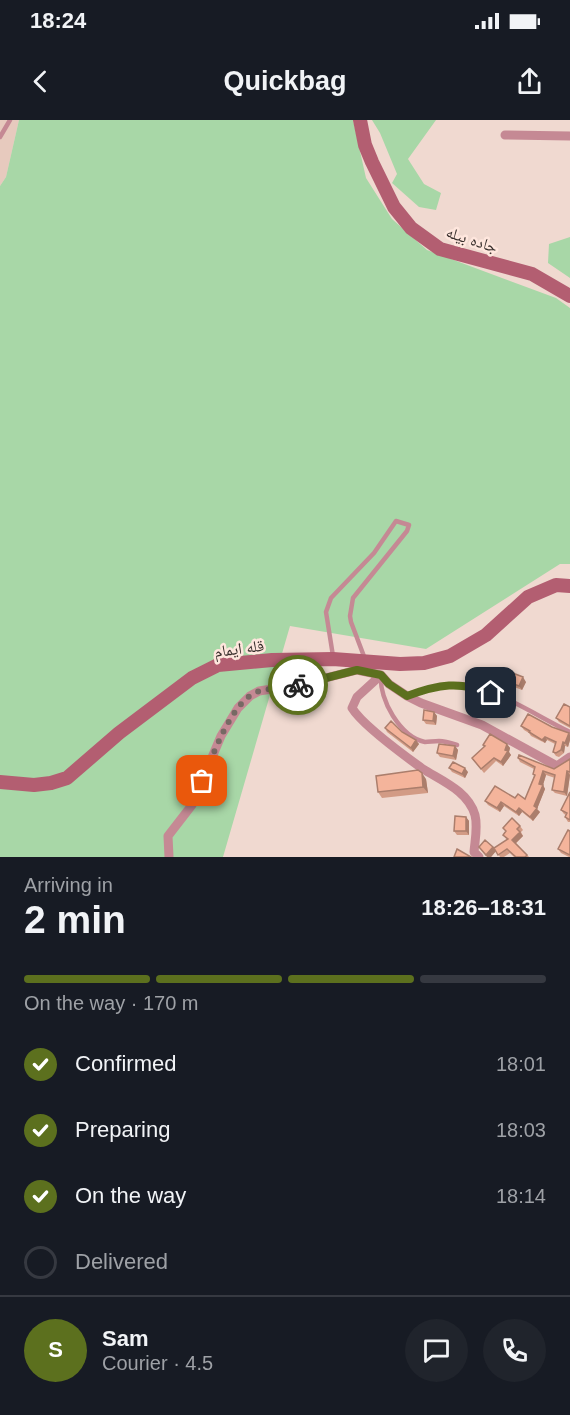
<!DOCTYPE html>
<meta charset="utf-8">
<style>
:root{--surface:#171b24;--page:#20242c;--text:#f1f3f6;--muted:#9ea1a6;--line:#363941;--accent:#5c701e}
body{margin:0;font-family:Arial,"Noto Naskh Arabic",sans-serif;background:var(--page);color:var(--text);height:100vh;display:flex;flex-direction:column;font-size:22px;white-space:nowrap}
*{box-sizing:border-box;margin:0}
p{font-size:20px;color:var(--muted)}
.icon{flex:none;width:33px;height:33px;fill:none;stroke:currentColor;stroke-width:2;stroke-linecap:round;stroke-linejoin:round}
.map{position:relative;height:737px;overflow:hidden}
.sheet{display:flex;flex-direction:column;background:var(--surface);flex:1}
.sheet>*{flex:none}
.pin{position:absolute;display:grid;place-items:center;width:51px;height:51px;color:#fff;margin:-26px;border-radius:12px;box-shadow:0 3px 9px #0006}
.courier{position:absolute;display:grid;place-items:center;width:60px;height:60px;margin:-30px;border:4px solid #5c701e;border-radius:50%;background:#fff;color:#222;box-shadow:0 2px 8px #0007}
.summary em{font-style:normal;font-weight:700}
.summary div{display:flex;flex-direction:column-reverse}
.summary{display:flex;align-items:center;justify-content:space-between;height:102px;padding:0 24px}
h1{font-size:39px;font-weight:700;line-height:45px}
.bar{display:grid;grid-template-columns:repeat(4,1fr);gap:9px 6px;align-content:center;height:72px;padding:0 24px}
.bar i{height:8px;border-radius:4px;background:var(--line)}
.bar .selected{background:var(--accent)}
.bar p{grid-column:span 4}
.line{display:flex;align-items:center;gap:15px;padding:0 24px;border-top:2px solid var(--line)}
.line div{flex:1}
.round{display:grid;place-items:center;flex:none;width:63px;height:63px;border-radius:32px;background:var(--page)}
ol{padding:0 24px;list-style:none}
li{display:flex;align-items:center;gap:18px;height:66px}
li p{margin-inline-start:auto}
li .icon{padding:6px;border-radius:50%;background:var(--accent);color:#fff;stroke-width:4}
li:last-child{color:var(--muted)}
li i{width:33px;height:33px;border:3px solid var(--line);border-radius:50%}
.status{display:flex;justify-content:space-between;align-items:center;height:42px;padding:0 30px;background:var(--surface);direction:ltr}
.status svg{height:16px;fill:currentColor}
header{display:flex;justify-content:space-between;align-items:center;height:78px;padding:0 24px;background:var(--surface);font-size:27px;font-weight:700}
.map>svg:first-child{display:block}
.built{fill:#e7cabe}
.green{fill:#a8d7a7}
.lines{fill:none;stroke-linecap:round;stroke-linejoin:round}
.lane{stroke:#c58994;stroke-width:4.5}
.street{stroke:#c58994;stroke-width:9}
.secondary{stroke:#b35e71;stroke-width:14}
.wall{fill:#d29b85}
.shaded-wall{fill:#ab7e6c}
.building{fill:#f4b49b;stroke:#ab7e6c;stroke-width:1.5}
.done{stroke:#776964;stroke-width:6;stroke-dasharray:0 10.8}
.route{stroke:#5c701e;stroke-width:8}
.labels{text-anchor:middle;stroke-width:5;stroke-linejoin:round;paint-order:stroke}
.street-label{font-size:16px;fill:#362d2a;stroke:#fee6dd}
</style>
<div class="status"><b>18:24</b><svg viewBox="0 0 49 12"><path d="M0 12V9h3v3zM5 12V6h3v6zM10 12V3h3v9zM15 12V0h3v12zM26 1h20v11H26zM47 4h2v5h-2z"/></svg></div>
<header><svg class="icon" aria-label="back" viewBox="0 0 24 24"><path d="M15 5l-7 7 7 7"/></svg>Quickbag<svg class="icon" aria-label="share" viewBox="0 0 24 24"><path d="M12 15V3M7 8l5-5 5 5M5 13v7h14v-7"/></svg></header>
<div class="map">
<svg width="570" height="737" viewBox="0 0 570 737">
<rect width="100%" height="100%" fill="#f0d9d0"/>
<path class="built" d="M0,0H19L6,57L0,66Z"/>
<path class="green" d="M19,0H353L366,58L392,99L427,130L556,178L570,188V444H560L426,529L290,506L223,737H0V66L6,57Z
M372,0H436L408,39L424,64L441,73L436,90L419,87L392,63L397,54L380,13Z
M570,117V158L548,143L549,124Z"/>
<g class="lines">
<path class="lane" d="M0,17L10,0
M333,536L326,492L331,478L374,433L396,401L409,405L407,411L353,478L350,496L351,502L365,539
M381,556C379,579 400,617 425,622C429,622 434,621 439,621C445,621 451,623 457,625
M410,575C425,570 443,564 459,564C489,564 542,599 570,612"/>
<path class="street" d="M505,15L570,16
M381,555L357,577L352,588C363,606 405,636 423,649C442,661 468,671 475,695C478,707 475,720 474,732L479,737
M169,737L168,716L192,685L221,616L238,588L250,576L259,571L298,565L357,550L381,555L389,564L407,576L421,583L482,605L557,646L570,637"/>
<path class="secondary" d="M360,0L365,25L372,42L394,87L411,108L440,129L532,154L570,176
M0,662L34,665L51,663L67,658L119,613L192,558L218,545L272,540L333,539L400,544L424,543L450,536L486,515L528,477L556,465L570,466"/>
</g>
<path class="wall" d="M506,561L526,562L522,570L509,565Z
M570,587V608L559,602L556,598Z
M434,592L437,596L436,605L426,604L423,600Z
M521,606L552,607L569,613L570,615V620L568,627L565,626L564,633L559,637L556,636L553,632L555,624L547,620L545,623L531,616L529,613L524,610Z
M385,608L402,612L419,624L413,632L387,612Z
M507,624L510,628L509,632L511,635L503,646L496,641L484,653L472,638L484,627L483,625Z
M455,626L458,630L456,640L440,637L437,633Z
M518,638L554,649L570,639V655L567,676L555,673L552,670L555,658L546,655L543,665L545,669L537,689L540,692L533,701L522,692L519,696L504,686L500,692L488,685L485,681L515,678L525,679L534,656L533,654L534,649L520,642Z
M449,648L468,652L465,658L452,652Z
M426,659L428,673L382,678L378,672Z
M570,672V702H568L565,697L566,695L564,694L561,690Z
M466,697L469,701V715H457L454,711Z
M520,706L523,710L521,712L523,716L516,723L529,737H514L510,733L504,737H500L496,731L491,737H487L479,727L494,729L507,720L503,715L506,712L503,708Z
M570,711V737H569L561,733L558,729Z"/>
<path class="shaded-wall" d="M523,557L526,562L522,570L519,566Z
M434,592L437,596L436,605L433,601Z
M569,613L570,615V620L568,627L565,623Z
M545,617L547,620L545,623L542,620Z
M416,620L419,624L413,632L411,628Z
M563,622L565,626L564,633L561,630Z
M507,624L510,628L509,632L511,635L503,646L501,642Z
M455,626L458,630L456,640L453,636Z
M465,648L468,652L465,658L462,654Z
M543,651L546,655L543,665L545,669L537,689L540,692L533,701L530,697Z
M567,651L570,655L567,676L564,672Z
M422,653L426,659L428,673L423,667Z
M501,682L504,686L500,692L497,688Z
M519,688L522,692L519,696L516,692Z
M466,697L469,701V715L466,711Z
M520,712L523,716L515,724L512,720Z
M493,727L496,731L491,737H487L486,735Z"/>
<path class="building" d="M510,552L523,557L519,566L506,561Z
M564,584L570,587V606L556,598Z
M424,590L434,592L433,601L423,600Z
M528,594L552,607L569,613L565,623L563,622L561,630L556,633L553,632L556,622L545,617L542,620L529,612L530,611L521,606Z
M391,601L402,612L416,620L411,628L385,608Z
M490,614L507,624L505,630L508,631L501,642L494,638L481,649L472,638L485,626L483,625Z
M439,624L455,626L453,636L437,633Z
M519,635L554,649L570,639V652L567,651L564,672L552,670L555,655L543,651L539,664L543,665L534,686L537,688L530,697L519,688L516,692L501,682L497,688L485,681L495,666L515,678L518,674L525,679L535,655L533,654L535,647L518,638Z
M453,642L465,648L462,654L449,648Z
M418,650L422,653L423,667L378,672L376,656Z
M570,672V700L565,697L567,693L561,690Z
M455,696L466,697V711H454Z
M512,698L520,706L517,709L520,712L512,720L527,735L525,737H516L507,729L498,735L494,728L508,719L503,715L506,711L503,708Z
M568,710L570,711V735L558,729Z
M485,720L493,727L486,735L479,727Z
M457,729L471,737H454Z"/>
<g class="lines">
<path class="done" d="M202,661C213,636 232,578 260,571C272,568 285,568 298,565"/>
<path class="route" d="M298,565L357,550L381,555L389,564L407,576C439,564 459,561 491,573"/>
</g>
<g class="labels">
<g class="street-label">
<text transform="translate(472 119) rotate(18)" y="6">جاده بیله</text>
<text transform="translate(239 528) rotate(-8)" y="6">قله ایمام</text>
</g>
</g>
</svg>
<div class="pin" style="left:202px;top:661px;background:#ea580c"><svg class="icon" aria-label="bag" viewBox="0 0 24 24"><path d="M5 8h14l-1 12H6zM9 8a3 3 0 0 1 6 0"/></svg></div>
<div class="pin" style="left:491px;top:573px;background:#1f2937"><svg class="icon" aria-label="home" viewBox="0 0 24 24"><path d="M3 11l9-7 9 7M6 9v11h12V9"/></svg></div>
<div class="courier" style="left:298px;top:565px"><svg class="icon" aria-label="bike" viewBox="0 0 24 24"><circle cx="6" cy="16" r="4"/><circle cx="18" cy="16" r="4"/><path d="M6 16l4-8h5l3 8M10 8l3 8H6M13 5h3"/></svg></div>
</div>
<section class="sheet">
<div class="summary"><div><h1>2 min</h1><p>Arriving in</p></div><em>18:26–18:31</em></div>
<div class="bar"><i class="selected"></i><i class="selected"></i><i class="selected"></i><i></i><p>On the way · 170 m</p></div>
<ol>
<li><svg class="icon" aria-label="check" viewBox="0 0 24 24"><path d="M5 12l5 5 9-10"/></svg>Confirmed<p>18:01</p></li>
<li><svg class="icon" aria-label="check" viewBox="0 0 24 24"><path d="M5 12l5 5 9-10"/></svg>Preparing<p>18:03</p></li>
<li><svg class="icon" aria-label="check" viewBox="0 0 24 24"><path d="M5 12l5 5 9-10"/></svg>On the way<p>18:14</p></li>
<li><i></i>Delivered</li>
</ol>
<div class="line" style="height:108px"><b class="round" style="background:var(--accent);color:#fff">S</b><div><b>Sam</b><p>Courier · 4.5</p></div><a class="round"><svg class="icon" aria-label="chat" viewBox="0 0 24 24"><path d="M4 5h16v11H9l-5 4z"/></svg></a><a class="round"><svg class="icon" aria-label="phone" viewBox="0 0 24 24"><path d="M5 4h4l2 5-3 2q2 4 5 5l2-3 5 2v4C11 20 4 13 5 4z"/></svg></a></div>
</section>
